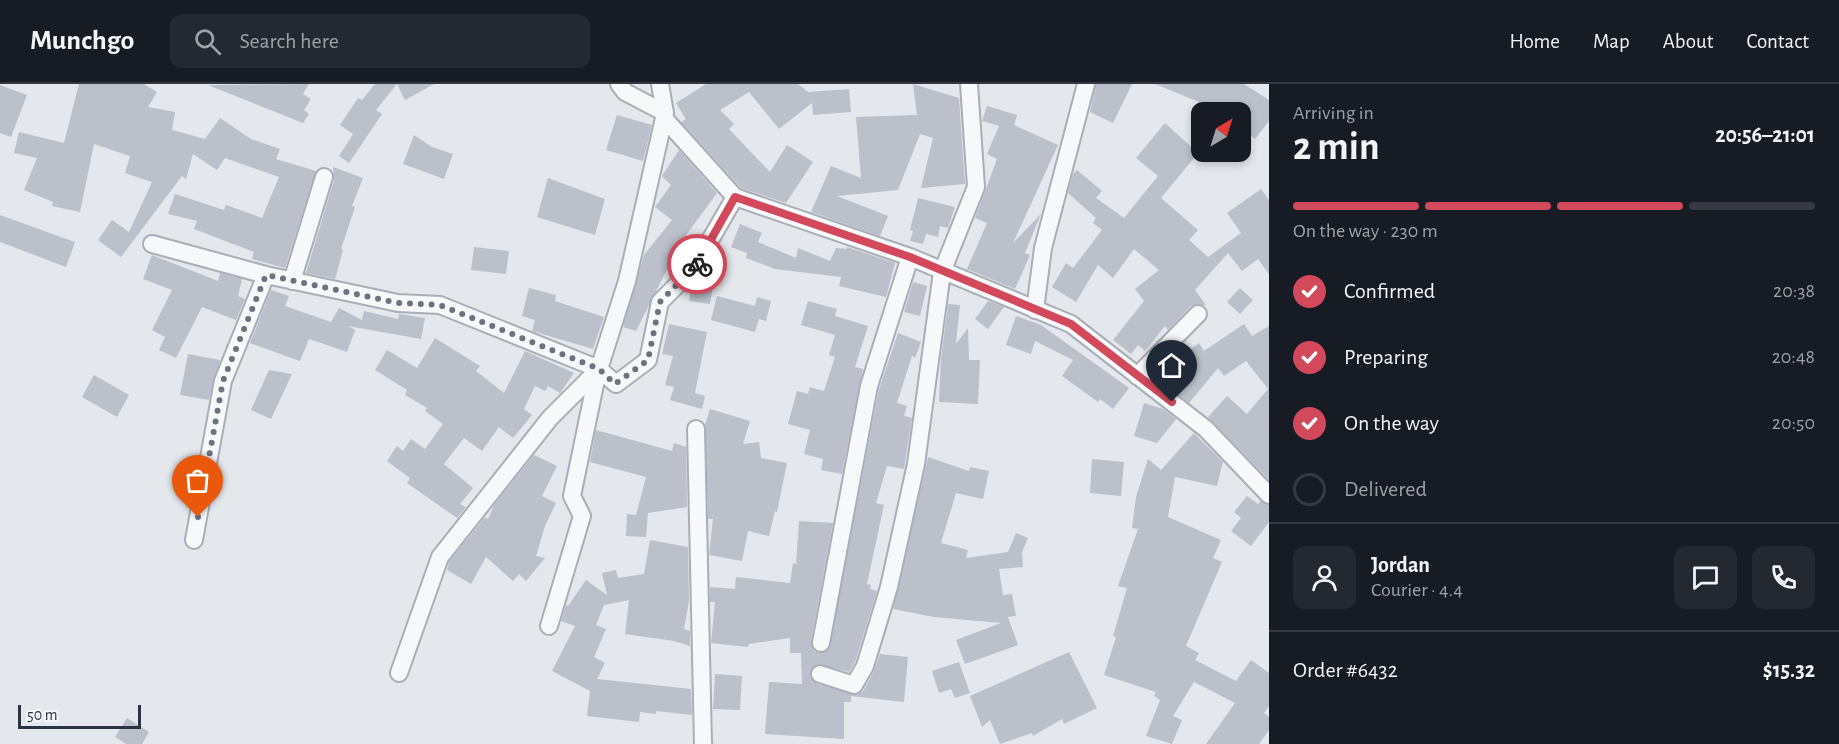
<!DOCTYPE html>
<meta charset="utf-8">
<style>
:root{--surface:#171b24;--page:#242831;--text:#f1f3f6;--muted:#9ea1a6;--line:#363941;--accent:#d1495b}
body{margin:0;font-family:"Alegreya Sans",sans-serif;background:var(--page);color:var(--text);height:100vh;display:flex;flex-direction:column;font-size:22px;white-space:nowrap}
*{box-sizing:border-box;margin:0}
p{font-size:20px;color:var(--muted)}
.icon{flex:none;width:33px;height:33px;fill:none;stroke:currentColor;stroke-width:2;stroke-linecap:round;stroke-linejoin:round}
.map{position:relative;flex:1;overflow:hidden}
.side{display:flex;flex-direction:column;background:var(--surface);width:570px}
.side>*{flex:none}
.needle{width:39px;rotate:38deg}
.controls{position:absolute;left:1191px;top:18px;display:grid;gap:12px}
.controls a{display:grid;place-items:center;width:60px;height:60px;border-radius:12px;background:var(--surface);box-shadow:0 3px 9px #0003;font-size:30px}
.scale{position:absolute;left:18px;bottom:15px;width:123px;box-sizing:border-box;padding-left:6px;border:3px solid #2b3445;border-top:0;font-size:16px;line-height:21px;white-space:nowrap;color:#2b3445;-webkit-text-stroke:4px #f4f6f9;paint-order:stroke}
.pin{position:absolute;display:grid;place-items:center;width:51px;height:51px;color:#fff;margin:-62px -26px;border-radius:50% 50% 50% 0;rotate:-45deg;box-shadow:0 0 6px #0007}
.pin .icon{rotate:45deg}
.courier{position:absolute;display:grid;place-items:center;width:60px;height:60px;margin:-30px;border:4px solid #d1495b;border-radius:50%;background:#fff;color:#222;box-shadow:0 2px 8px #0007}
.summary em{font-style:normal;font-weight:700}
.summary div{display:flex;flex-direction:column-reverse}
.summary{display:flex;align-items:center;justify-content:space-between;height:102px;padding:0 24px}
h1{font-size:39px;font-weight:700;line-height:45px}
.bar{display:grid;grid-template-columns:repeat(4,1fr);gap:9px 6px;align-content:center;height:72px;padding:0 24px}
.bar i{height:8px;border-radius:4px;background:var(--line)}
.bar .active{background:var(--accent)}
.bar p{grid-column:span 4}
.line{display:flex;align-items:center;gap:15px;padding:0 24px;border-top:2px solid var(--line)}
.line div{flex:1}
.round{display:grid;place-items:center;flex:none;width:63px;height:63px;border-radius:12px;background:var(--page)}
ol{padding:0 24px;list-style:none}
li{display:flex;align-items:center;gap:18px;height:66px}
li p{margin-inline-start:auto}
li .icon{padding:6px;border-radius:50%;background:var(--accent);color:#fff;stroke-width:4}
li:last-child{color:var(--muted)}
li i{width:33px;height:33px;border:3px solid var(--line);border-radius:50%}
header{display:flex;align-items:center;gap:36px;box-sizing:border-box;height:84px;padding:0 30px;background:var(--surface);border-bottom:2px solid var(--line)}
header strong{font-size:28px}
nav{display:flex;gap:33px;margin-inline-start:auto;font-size:21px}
.search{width:420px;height:54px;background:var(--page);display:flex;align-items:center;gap:15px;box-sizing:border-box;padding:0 21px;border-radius:12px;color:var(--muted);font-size:22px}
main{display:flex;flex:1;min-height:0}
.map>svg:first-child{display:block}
.building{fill:#bbc0ca}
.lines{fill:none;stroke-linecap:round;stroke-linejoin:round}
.street-casing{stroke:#a9aeb7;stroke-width:20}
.street{stroke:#f7f8fa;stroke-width:16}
.done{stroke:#6c737f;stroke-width:6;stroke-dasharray:0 10.8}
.route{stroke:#d1495b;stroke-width:8}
</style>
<header>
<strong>Munchgo</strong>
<div class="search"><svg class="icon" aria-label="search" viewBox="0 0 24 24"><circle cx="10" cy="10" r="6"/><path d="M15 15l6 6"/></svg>Search here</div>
<nav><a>Home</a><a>Map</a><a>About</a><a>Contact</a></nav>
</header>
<main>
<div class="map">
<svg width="1269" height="660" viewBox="0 0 1269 660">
<rect width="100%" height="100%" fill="#e4e7ec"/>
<path class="building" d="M79,0H144L157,8L148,23L175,28L172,46L205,55L220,34L251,55L280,65L276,75L316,87L285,184L252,175L254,168L194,145L197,137L168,130L175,110L224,126L226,121L262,134L279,93L225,74L217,86L193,70L186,95L182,92L121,173L98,156L112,136L129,148L152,98L125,89L130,72L94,60L80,128L52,122L53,118L24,106L37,74L14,69L19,48L64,59Z
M309,0L303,10L311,15L304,26L309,30L303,39L208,1Z
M375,0H434L405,16L397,0L376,26L382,30L349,79L339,72L353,50L340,41L358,14L362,16Z
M706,0H798L808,8L849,5L851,28L813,31L812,19L779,45L749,8L720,26L734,40L729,45L770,88L787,61L813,78L786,119L741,104L681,38L686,35L676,19Z
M913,0L959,14L965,100L921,104L933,54L920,50L898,106L837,112L888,132L880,152L811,128L831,82L861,94L856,33L917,31Z
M1096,0H1132L1113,39L1090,28Z
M1155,0H1244L1269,16V37L1255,55L1240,44V28H1191L1199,18Z
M0,1L27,11L11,53L0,49Z
M987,22L1017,31L1014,41L1058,61L1013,159L1041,130L1025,169L1030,171L1015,205L967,185L987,139L975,134L997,75L987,70L999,42L982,37Z
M617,31L652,41L643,77L606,66Z
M1165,39L1198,69L1161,114L1198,146L1189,156L1208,173L1241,149L1227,129L1261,105L1269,116V190L1258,175L1242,187L1228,169L1195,206L1206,221L1191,222L1168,246L1165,242L1145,267L1138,261L1131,270L1113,256L1144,217L1135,205L1159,186L1134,165L1113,194L1098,181L1076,218L1052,203L1066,179L1073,184L1102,146L1093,139L1096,134L1068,109L1073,90L1077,86L1102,107L1096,114L1124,134L1158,92L1136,74Z
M414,51L432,63L453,70L444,95L403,80Z
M679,66L717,109L681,158L636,247L623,243L644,171L672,136L655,123L671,101L662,92Z
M333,83L363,94L352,122L355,123L341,165L343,166L335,195L306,189L334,96Z
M548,94L605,115L595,151L537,133Z
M918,114L955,123L948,144L940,142L938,153L926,150L923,160L910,157L913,147L910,146Z
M0,131L75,158L66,183L0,158Z
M740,140L762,149L758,158L796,174L798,164L830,177L836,164L847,165V163L895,179L886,213L839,202L841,193L775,185L746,174L747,169L731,163Z
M474,163L509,167L506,190L471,186Z
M152,171L218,197L220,189L242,195L238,212L245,215L236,236L202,223L176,274L159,266L165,253L152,246L172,206L143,195Z
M699,194L714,197L710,220L689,217L692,200Z
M913,198L927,202L920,232L904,228Z
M529,204L556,211L555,217L604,233L593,265L532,247L535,236L522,232Z
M1240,204L1253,216L1240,230L1227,218Z
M271,206L289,212L285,222L331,238L339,224L362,236L364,227L398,235L399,230L425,234L421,255L348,242L355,246L347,268L309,255L300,277L250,259Z
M717,212L755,222L757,213L771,217L766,237L759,235L755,248L711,236Z
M808,217L837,225L835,232L868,242L855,283L863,285L842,390L821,386L823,375L804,370L810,346L788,340L797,307L808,310L810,303L824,307L835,273L829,271L835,251L801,241Z
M988,217L1004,223L988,245L975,235Z
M948,220L960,221L956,260L968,244L969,276H980L978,320L939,318L941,275Z
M1016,232L1041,241L1129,304L1113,325L1100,315L1098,318L1062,292L1073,276L1035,257L1031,270L1006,261Z
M669,240L707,248L695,309L705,312L702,325L670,316L674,303L665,301L673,272L662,270Z
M1244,240L1252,252L1269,242V396L1208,333L1227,312L1247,330L1268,305L1246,277L1224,292L1218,284L1189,319L1157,293L1171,275L1174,277L1199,259L1204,267Z
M898,249L921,258L915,274L912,272L897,319L907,322L904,332L912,334L904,385L887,382L876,419L884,421L867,500L871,501L870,505L877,507L855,578L849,588L818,580L813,583L810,592L817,600L856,611L863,607L874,587L880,570L908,573L904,618L851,612V618H844V655L765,650L769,598L802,600L801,569H790V554L749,560L748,563L711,559L715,518H710V503L735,505L736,493L790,499L793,479L796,480L799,437L833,439L811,558L814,567L819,569L829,565L879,305Z
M435,254L480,282L476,287L504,309L525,267L574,289L560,309L548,302L545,307L535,302L524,325L532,331L513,354L499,343L482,367L464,354L444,380L473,404L460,420L466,423L457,434L407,399L410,394L387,377L397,362L403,367L411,355L425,365L443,340L425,327L427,324L405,311L407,306L375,286L387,266L417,284Z
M188,270L220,276L209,316L180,311Z
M269,286L292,290L271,335L251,326Z
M94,291L129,311L117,333L82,313Z
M1144,319L1163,325L1176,335L1157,359L1134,352Z
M710,325L750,337L743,360L759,358L761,374L787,379L777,428L775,427L769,452L748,447L742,477L709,471L713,435H708L705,341Z
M596,346L672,367L674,359L686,363L687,423L648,429L646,453L626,452L627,430L636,431L646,393L590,378Z
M1194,349L1223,378L1217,402L1175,393L1168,433L1221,456L1213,474L1222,478L1186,562L1199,569L1195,576L1236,597L1251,576L1269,589V622L1264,629L1269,633V646L1259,660H1206L1235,619L1194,598L1173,632L1182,636L1172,660L1146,652L1160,616L1154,612L1156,608L1104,591L1116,553L1113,552L1127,504L1118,502L1138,445L1132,444L1136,413L1148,375L1161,386Z
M534,371L557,382L542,412L556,419L545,442L536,472L545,474L526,497L519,490L513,497L486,473L471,500L447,486L449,478L485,433L488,435L494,421Z
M928,373L969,387L970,383L989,387L983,415L956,409L941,459L968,466L966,474L1008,468L1016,449L1028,454L1022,468L1023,483L999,485L1003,511L1012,510L1016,532L1008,533L1018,561L965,580L956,556L1001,539L934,533L893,525Z
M1092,375L1124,378L1121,412L1090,409Z
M1247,412L1258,420L1260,417L1269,421V438L1251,462L1231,447L1241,434L1234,428Z
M650,456L688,463L689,517L684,545L690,547V562L674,557L625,550L629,516L604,521L596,541L606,545L594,573L605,579L597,595L691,605L692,631L656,627V630L640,628L639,638L587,632L590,607L552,587L575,542L561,537L566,521L568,522L586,496L607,511L602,489L616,486L618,494L644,490Z
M1069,568L1097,624L1064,640L1062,635L1033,652L1032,649L1000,660L990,636L982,643L970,612Z
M959,578L970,609L955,614L951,605L939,609L932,587Z
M715,590L742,592L740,626L713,625Z
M127,634L149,648L142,660H126L115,653Z"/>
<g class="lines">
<g class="street-casing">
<path id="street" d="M619,0L625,8L665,29L664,34L735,113L910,173L1071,240L1206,345L1269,411
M660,0L665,29
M664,34L627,197L599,285L616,300L648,276L660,218L694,184L735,113
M152,160L266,191L398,219L440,221L599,285
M292,197L324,93
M1035,226L1043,164L1086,0
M1137,292L1198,230
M696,345L703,660
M194,456L223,297L266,191
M549,542L582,432L572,412L598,286
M821,559L869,302L910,173
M399,589L440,473L550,334L599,285
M820,590L854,601L865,582L889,503L916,380L942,188L976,103L969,0"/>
</g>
<use href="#street" class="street"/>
</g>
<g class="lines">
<path class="done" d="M198,433L223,297L266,191L398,219L440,221L599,285L615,300L648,276L660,218L697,180"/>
<path class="route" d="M697,180L735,113L910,173L1071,240L1172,318"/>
</g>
</svg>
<div class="controls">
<a><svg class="needle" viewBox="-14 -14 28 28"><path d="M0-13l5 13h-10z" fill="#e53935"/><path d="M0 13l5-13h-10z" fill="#9ea1a6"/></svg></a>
</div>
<div class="scale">50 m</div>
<div class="pin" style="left:198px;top:433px;background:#ea580c"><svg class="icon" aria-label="bag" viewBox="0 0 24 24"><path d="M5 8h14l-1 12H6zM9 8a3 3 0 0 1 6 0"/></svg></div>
<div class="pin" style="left:1172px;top:318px;background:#1f2937"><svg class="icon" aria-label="home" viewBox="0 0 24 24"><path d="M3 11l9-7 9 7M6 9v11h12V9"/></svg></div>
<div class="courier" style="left:697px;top:180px"><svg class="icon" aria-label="bike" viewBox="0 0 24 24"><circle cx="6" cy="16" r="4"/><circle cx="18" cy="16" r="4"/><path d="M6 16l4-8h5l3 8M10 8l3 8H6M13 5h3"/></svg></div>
</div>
<section class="side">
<div class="summary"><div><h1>2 min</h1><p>Arriving in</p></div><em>20:56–21:01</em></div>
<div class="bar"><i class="active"></i><i class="active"></i><i class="active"></i><i></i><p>On the way · 230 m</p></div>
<ol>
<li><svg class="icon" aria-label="check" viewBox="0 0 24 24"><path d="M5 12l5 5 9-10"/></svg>Confirmed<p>20:38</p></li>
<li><svg class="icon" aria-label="check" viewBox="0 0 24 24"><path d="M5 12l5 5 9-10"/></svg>Preparing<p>20:48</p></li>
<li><svg class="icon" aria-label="check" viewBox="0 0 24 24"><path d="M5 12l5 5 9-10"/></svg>On the way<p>20:50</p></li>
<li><i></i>Delivered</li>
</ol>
<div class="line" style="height:108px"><a class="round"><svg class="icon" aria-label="person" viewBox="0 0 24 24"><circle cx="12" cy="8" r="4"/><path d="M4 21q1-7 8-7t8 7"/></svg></a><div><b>Jordan</b><p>Courier · 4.4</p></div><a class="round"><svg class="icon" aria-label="chat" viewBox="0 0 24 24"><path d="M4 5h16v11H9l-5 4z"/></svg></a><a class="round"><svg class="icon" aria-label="phone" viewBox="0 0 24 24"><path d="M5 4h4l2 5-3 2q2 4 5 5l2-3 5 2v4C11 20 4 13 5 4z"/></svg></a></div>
<div class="line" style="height:78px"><div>Order #6432</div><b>$15.32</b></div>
</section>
</main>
